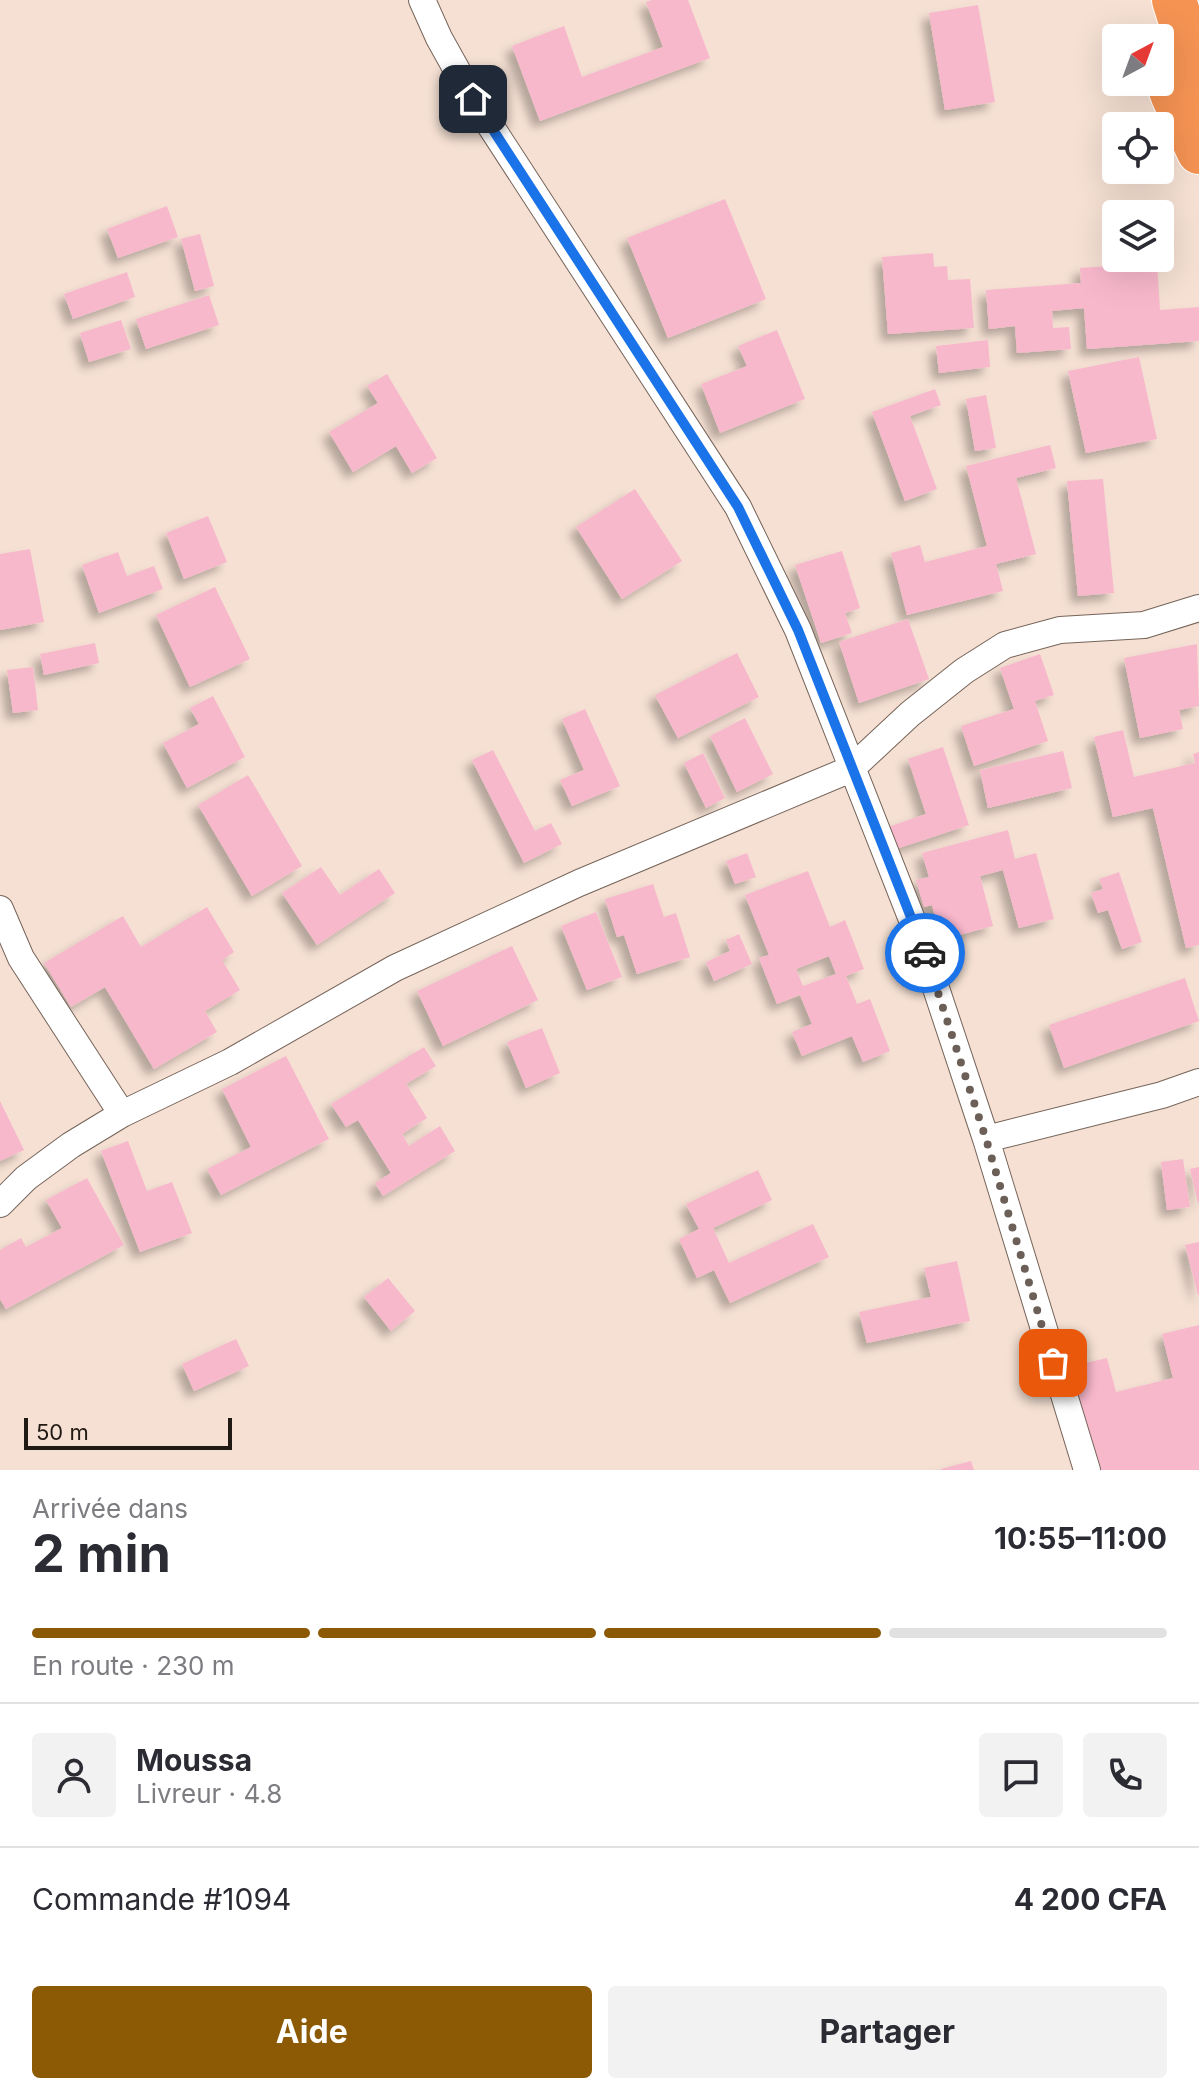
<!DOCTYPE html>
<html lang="fr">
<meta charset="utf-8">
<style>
:root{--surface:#fff;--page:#f2f2f3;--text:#2b2b33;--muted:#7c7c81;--line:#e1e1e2;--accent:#8c5905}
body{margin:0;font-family:Inter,sans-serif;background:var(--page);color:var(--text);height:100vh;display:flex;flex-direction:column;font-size:30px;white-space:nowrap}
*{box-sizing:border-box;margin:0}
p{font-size:26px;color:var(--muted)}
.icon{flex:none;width:44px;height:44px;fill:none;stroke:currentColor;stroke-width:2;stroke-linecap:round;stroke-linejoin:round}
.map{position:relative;height:1470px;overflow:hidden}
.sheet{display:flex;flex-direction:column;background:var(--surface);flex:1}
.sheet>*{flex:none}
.needle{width:52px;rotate:41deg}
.tools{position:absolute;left:1102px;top:24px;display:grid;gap:16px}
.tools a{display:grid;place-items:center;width:72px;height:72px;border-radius:8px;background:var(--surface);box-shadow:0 8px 32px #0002;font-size:40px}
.scale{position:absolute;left:24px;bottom:20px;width:208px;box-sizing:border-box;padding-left:8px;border:4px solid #201914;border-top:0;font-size:22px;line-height:28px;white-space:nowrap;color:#201914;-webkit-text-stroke:6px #f5e0d3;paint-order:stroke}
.pin{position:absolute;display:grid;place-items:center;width:68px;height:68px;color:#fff;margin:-34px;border-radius:16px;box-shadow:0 4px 12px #0006}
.courier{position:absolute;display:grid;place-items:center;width:80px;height:80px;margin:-40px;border:6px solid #1a73e8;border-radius:50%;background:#fff;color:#222;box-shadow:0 2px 10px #0007}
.headline em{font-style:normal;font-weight:700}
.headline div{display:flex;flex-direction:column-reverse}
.headline{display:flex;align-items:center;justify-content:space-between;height:136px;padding:0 32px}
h1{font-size:52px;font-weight:700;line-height:60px}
.bar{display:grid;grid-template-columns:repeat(4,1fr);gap:12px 8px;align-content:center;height:96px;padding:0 32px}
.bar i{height:10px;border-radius:6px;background:var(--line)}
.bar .selected{background:var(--accent)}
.bar p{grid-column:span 4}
.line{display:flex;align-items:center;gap:20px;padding:0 32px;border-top:2px solid var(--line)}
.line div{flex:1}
.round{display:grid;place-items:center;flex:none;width:84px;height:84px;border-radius:8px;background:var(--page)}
.button{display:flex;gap:16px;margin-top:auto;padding:16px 32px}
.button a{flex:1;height:92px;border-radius:8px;background:var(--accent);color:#fff;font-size:32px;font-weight:700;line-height:92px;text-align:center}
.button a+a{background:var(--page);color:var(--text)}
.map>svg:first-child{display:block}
.building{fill:#f8b8cc;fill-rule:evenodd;filter:url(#shadow)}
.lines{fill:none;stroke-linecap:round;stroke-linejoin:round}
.street-casing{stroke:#766459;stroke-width:28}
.highway-casing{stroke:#fff;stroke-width:46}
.street{stroke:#fff;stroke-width:26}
.highway{stroke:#f59353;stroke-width:44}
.done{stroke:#6b5f57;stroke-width:8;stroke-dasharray:0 14.4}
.route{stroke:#1a73e8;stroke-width:10}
</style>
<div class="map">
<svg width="1199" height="1470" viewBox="0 0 1199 1470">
<defs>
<filter id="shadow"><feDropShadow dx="-7" dy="7" stdDeviation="4" flood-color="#0004"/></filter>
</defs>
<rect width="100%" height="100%" fill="#f5e0d3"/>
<path class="building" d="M652,0H688L710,58L540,121L512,46L564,26L582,77L663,47L646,2Z
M978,5L995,102L945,110L929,13Z
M725,199L766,299L668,338L627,238Z
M167,206L178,237L118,258L107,229Z
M200,234L214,286L195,291L181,239Z
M933,253L934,267L947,266L948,280L970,279L974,328L888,334L882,257Z
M1157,263L1160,310L1199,307V341L1087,349L1084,308L1052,311L1053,328L1069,327L1071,349L1017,353L1015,326L989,329L986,290L1081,283L1080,268Z
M127,272L135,297L73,319L64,294Z
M209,295L219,325L146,349L136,319Z
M121,320L131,349L89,362L80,333Z
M777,330L805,399L720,433L701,384L747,366L738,346Z
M988,340L990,367L939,373L936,346Z
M1139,357L1157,439L1086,453L1068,371Z
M387,374L437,458L412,473L396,446L353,472L329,432L378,403L367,386Z
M935,389L941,405L910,416L937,489L905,501L872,412Z
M986,395L996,448L975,451L966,399Z
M1050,445L1056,468L1016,478L1036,554L996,564L1003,591L907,615L891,553L920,545L925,562L987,546L966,466Z
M1103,479L1114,593L1078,596L1067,481Z
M635,489L682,561L622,599L576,527Z
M208,516L227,562L184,579L166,533Z
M30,549L44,622L0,630V554Z
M842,551L860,608L845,613L852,633L821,643L795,565Z
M118,552L127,576L154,566L163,589L99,613L82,565Z
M215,587L250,659L190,687L156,615Z
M908,619L929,679L859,703L839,642Z
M95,643L99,663L44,675L40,654Z
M1197,644L1199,706L1179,710L1183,729L1140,738L1124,658Z
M737,653L759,697L678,738L655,695Z
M1040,654L1054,695L1035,701L1048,741L974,766L961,726L1014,709L1000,668Z
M33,667L38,710L13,713L7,670Z
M213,696L245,757L187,788L163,743L199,724L190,708Z
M585,709L620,786L572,806L560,780L584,770L562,719Z
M745,718L773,774L737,792L710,736Z
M1123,730L1134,777L1195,763L1193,754L1199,752V945L1186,948L1153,808L1113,817L1094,737Z
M943,747L969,825L896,849L888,827L926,814L908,759Z
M493,750L535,831L551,823L562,844L524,863L472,760Z
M1063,751L1072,788L988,808L980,770Z
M703,753L725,798L706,808L684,763Z
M248,775L302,866L252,896L198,805Z
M1008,830L1015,859L1036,853L1054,919L1019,928L1003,870L980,876L993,926L941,940L932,905L924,907L916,880L929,877L922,853Z
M747,853L756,877L735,884L726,861Z
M321,867L340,895L379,869L395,893L317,945L282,893Z
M808,871L830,927L845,920L864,969L846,976L857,1004L870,999L890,1051L863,1062L852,1036L802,1056L792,1032L812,1024L800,995L777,1004L759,958L769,955L745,895ZM829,956L836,974L803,986L796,969Z
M1119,872L1142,942L1122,949L1108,910L1098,913L1091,893L1103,889L1099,879Z
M653,884L664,917L676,913L690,957L637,974L624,935L617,937L605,899Z
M207,907L234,952L222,960L240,990L205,1011L217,1032L154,1069L105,987L71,1007L44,963L123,916L141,947Z
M596,912L622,977L587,990L561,926Z
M739,934L752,964L714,981L706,962L730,951L726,940Z
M512,946L538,1000L443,1046L417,991Z
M1185,978L1199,1021L1064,1068L1049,1025Z
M542,1028L560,1073L526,1088L507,1042Z
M424,1047L436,1066L406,1084L427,1118L402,1134L409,1146L440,1126L455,1151L383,1196L375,1183L391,1173L358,1120L346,1127L331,1104Z
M286,1056L329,1139L221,1195L207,1169L251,1147L222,1089Z
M0,1101L24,1150L0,1161Z
M128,1141L147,1191L172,1182L192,1233L140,1252L101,1151Z
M1183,1159L1190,1207L1167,1210L1161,1162Z
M1199,1167V1203H1198L1190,1169Z
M758,1170L772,1200L713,1228L729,1263L813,1224L829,1257L730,1303L714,1270L697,1278L679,1239L699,1229L686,1204Z
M87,1178L124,1245L6,1309L0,1299V1250L21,1238L26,1247L62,1228L46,1200Z
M1199,1242V1295H1198L1185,1245Z
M957,1261L970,1321L867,1343L859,1312L931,1297L924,1268Z
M388,1278L415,1311L391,1331L364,1297Z
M1199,1325V1470H1091L1065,1368L1107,1358L1116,1392L1173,1378L1162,1334Z
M236,1339L249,1366L194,1391L182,1364Z
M971,1461L974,1470H941V1469Z"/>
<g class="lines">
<g class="street-casing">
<path id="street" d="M422,0L439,38L473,99L738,507L798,630L920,940L986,1139L1087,1470
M0,909L21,958L122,1114
M986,1139L1162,1095L1199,1082
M0,1204L26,1178L71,1145L122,1114L230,1062L395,968L579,883L851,769L910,714L964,671L1005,645L1060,630L1144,625L1199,608"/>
</g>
<g class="highway-casing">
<path id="highway" d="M1174,0L1199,79
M1160,60L1173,96L1199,152"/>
</g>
<use href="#street" class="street"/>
<use href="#highway" class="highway"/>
</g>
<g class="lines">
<path class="done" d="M925,953L986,1139L1053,1363"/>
<path class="route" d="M473,99L738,507L798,630L925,953"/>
</g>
</svg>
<div class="tools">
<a><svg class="needle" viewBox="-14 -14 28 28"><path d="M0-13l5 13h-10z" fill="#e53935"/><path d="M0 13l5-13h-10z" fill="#7c7c81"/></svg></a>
<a><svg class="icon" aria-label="locate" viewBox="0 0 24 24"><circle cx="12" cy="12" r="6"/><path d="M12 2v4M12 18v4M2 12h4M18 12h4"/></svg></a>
<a><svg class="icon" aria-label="layers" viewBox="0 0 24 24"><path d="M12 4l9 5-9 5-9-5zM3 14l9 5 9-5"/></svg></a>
</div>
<div class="scale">50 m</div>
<div class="pin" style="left:1053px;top:1363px;background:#ea580c"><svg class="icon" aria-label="bag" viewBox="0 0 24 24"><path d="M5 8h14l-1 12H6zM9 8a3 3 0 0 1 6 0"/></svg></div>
<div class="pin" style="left:473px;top:99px;background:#1f2937"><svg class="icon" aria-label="home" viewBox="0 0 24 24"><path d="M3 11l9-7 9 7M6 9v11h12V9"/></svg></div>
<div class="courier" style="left:925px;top:953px"><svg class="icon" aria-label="car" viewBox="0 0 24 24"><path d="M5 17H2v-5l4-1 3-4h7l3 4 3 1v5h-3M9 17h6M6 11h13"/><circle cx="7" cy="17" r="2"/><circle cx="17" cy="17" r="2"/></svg></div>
</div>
<section class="sheet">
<div class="headline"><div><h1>2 min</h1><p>Arrivée dans</p></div><em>10:55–11:00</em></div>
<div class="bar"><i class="selected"></i><i class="selected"></i><i class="selected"></i><i></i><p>En route · 230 m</p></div>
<div class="line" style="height:144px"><a class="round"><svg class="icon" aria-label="person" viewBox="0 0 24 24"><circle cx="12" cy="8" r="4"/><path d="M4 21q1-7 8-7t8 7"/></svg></a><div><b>Moussa</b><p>Livreur · 4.8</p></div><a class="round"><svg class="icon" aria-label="chat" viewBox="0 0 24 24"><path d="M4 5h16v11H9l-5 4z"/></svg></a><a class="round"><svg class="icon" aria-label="phone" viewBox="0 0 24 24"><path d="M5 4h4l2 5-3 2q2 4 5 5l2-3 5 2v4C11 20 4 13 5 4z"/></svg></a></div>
<div class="line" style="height:104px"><div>Commande #1094</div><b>4 200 CFA</b></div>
<div class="button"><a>Aide</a><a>Partager</a></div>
</section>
